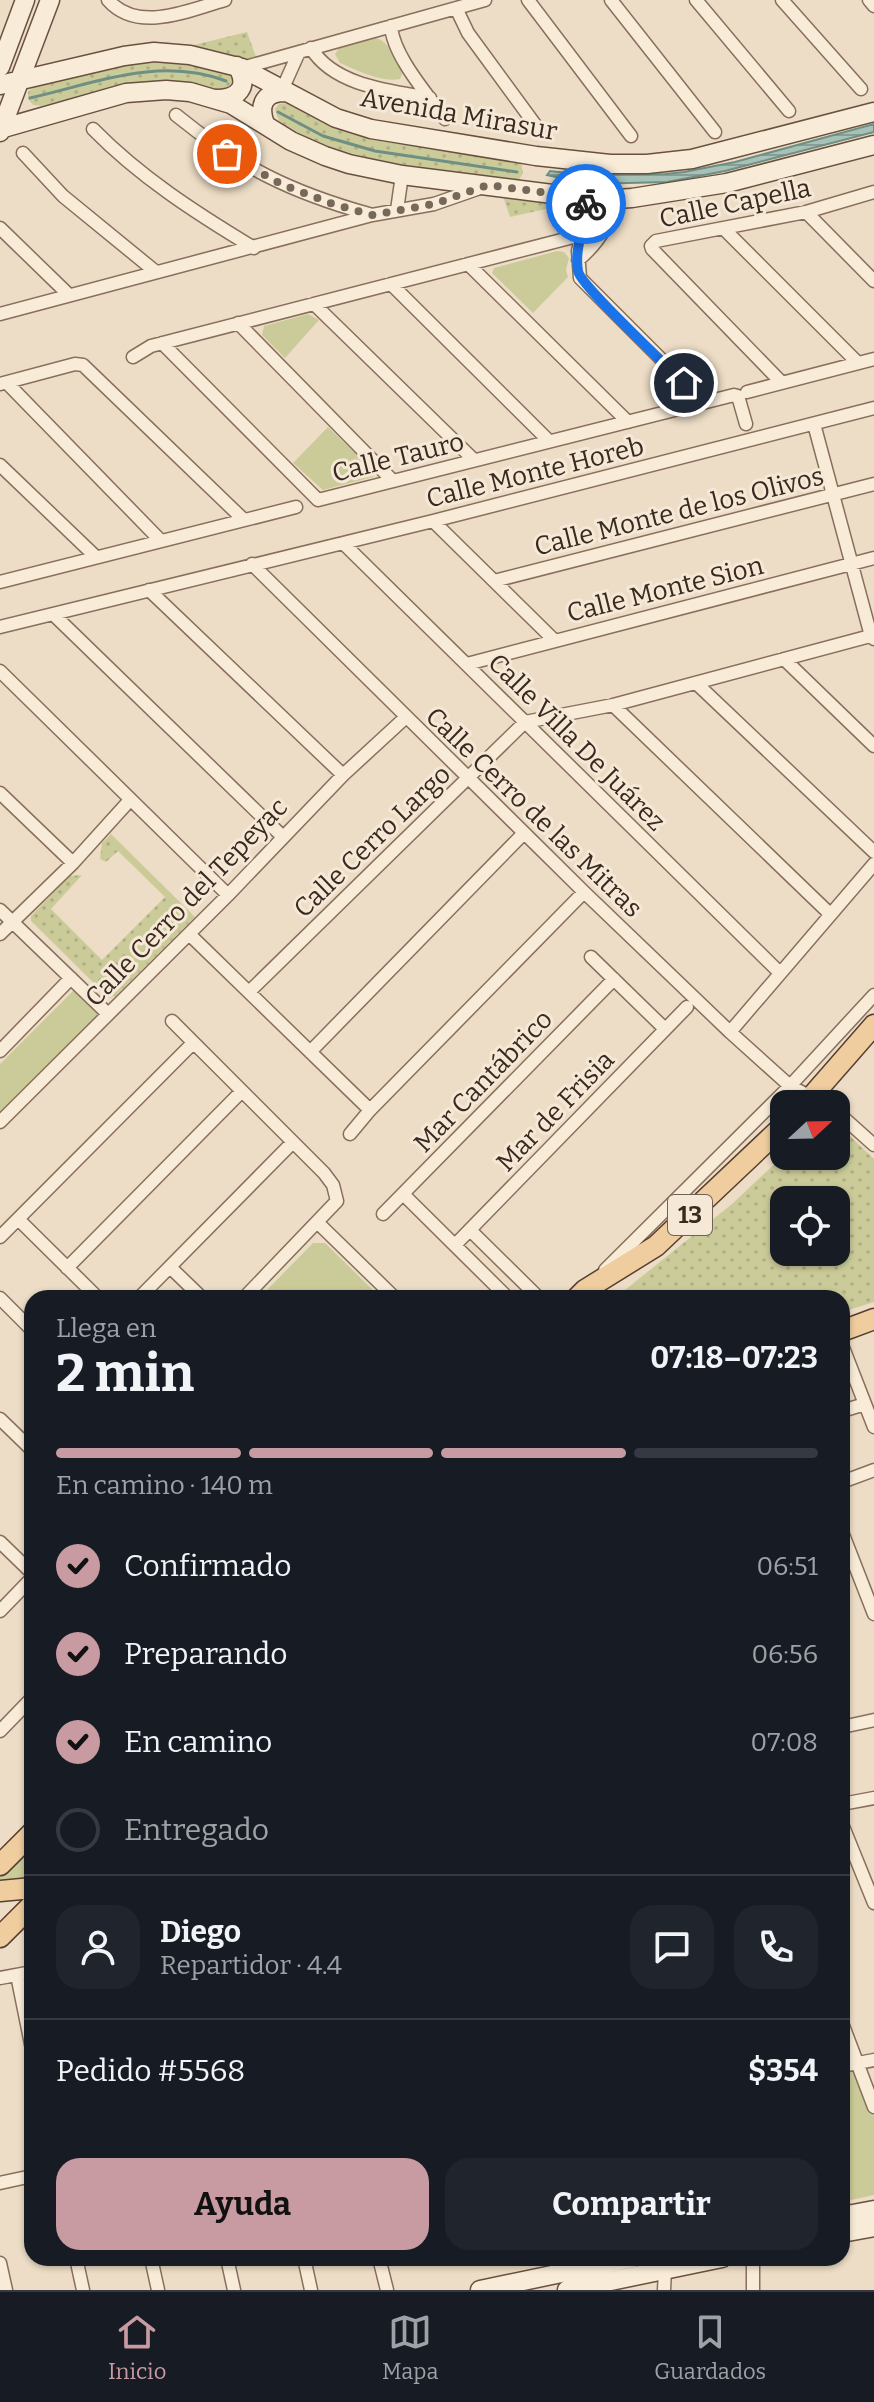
<!DOCTYPE html>
<html lang="es">
<meta charset="utf-8">
<style>
:root{--surface:#171b24;--page:#20242c;--text:#f1f3f6;--muted:#9ea1a6;--line:#363941;--accent:#c89aa1}
body{margin:0;font-family:Bitter,serif;background:var(--page);color:var(--text);height:100vh;display:flex;flex-direction:column;font-size:30px;white-space:nowrap}
*{box-sizing:border-box;margin:0}
p{font-size:26px;color:var(--muted)}
.icon{flex:none;width:44px;height:44px;fill:none;stroke:currentColor;stroke-width:2;stroke-linecap:round;stroke-linejoin:round}
.map{position:relative;flex:1;overflow:hidden}
.side{position:absolute;left:24px;top:1290px;width:826px;height:976px;display:flex;flex-direction:column;background:var(--surface);border-radius:24px;box-shadow:0 2px 6px #0004}
.side>*{flex:none}
.needle{width:52px;rotate:68deg}
.fabs{position:absolute;left:770px;top:1090px;display:grid;gap:16px}
.fabs a{display:grid;place-items:center;width:80px;height:80px;border-radius:16px;background:var(--surface);box-shadow:0 2px 6px #0004;font-size:40px}
.pin{position:absolute;display:grid;place-items:center;width:68px;height:68px;color:#fff;margin:-34px;border:4px solid #fff;border-radius:50%;box-shadow:0 2px 8px #0007}
.courier{position:absolute;display:grid;place-items:center;width:80px;height:80px;margin:-40px;border:6px solid #1a73e8;border-radius:50%;background:#fff;color:#222;box-shadow:0 2px 10px #0007}
.summary em{font-style:normal;font-weight:700}
.summary div{display:flex;flex-direction:column-reverse}
.summary{display:flex;align-items:center;justify-content:space-between;height:136px;padding:0 32px}
h1{font-size:52px;font-weight:700;line-height:60px}
.bar{display:grid;grid-template-columns:repeat(4,1fr);gap:12px 8px;align-content:center;height:96px;padding:0 32px}
.bar i{height:10px;border-radius:6px;background:var(--line)}
.bar .selected{background:var(--accent)}
.bar p{grid-column:span 4}
.line{display:flex;align-items:center;gap:20px;padding:0 32px;border-top:2px solid var(--line)}
.line div{flex:1}
.round{display:grid;place-items:center;flex:none;width:84px;height:84px;border-radius:24px;background:var(--page)}
ol{padding:0 32px;list-style:none}
li{display:flex;align-items:center;gap:24px;height:88px}
li p{margin-inline-start:auto}
li .icon{padding:8px;border-radius:50%;background:var(--accent);color:#111;stroke-width:4}
li:last-child{color:var(--muted)}
li i{width:44px;height:44px;border:4px solid var(--line);border-radius:50%}
.primary-button{display:flex;gap:16px;margin-top:auto;padding:16px 32px}
.primary-button a{flex:1;height:92px;border-radius:24px;background:var(--accent);color:#111;font-size:32px;font-weight:700;line-height:92px;text-align:center}
.primary-button a+a{background:var(--page);color:var(--text)}
.dock{display:flex;justify-content:space-around;align-items:center;height:112px;border-top:2px solid var(--line);background:var(--surface);font-size:22px;color:var(--muted)}
.dock a{display:grid;justify-items:center;gap:4px}
.dock .selected{color:var(--accent)}
.map>svg:first-child{display:block}
.grass{fill:url(#grass-dots);fill-rule:evenodd}
.park{fill:#cbcb9a}
.water{fill:url(#water-rules);stroke:#6e8f83;stroke-width:2}
.lines{fill:none;stroke-linecap:round;stroke-linejoin:round}
.stream{stroke:#6e8f83;stroke-width:3}
.street-casing{stroke:#886f5c;stroke-width:15}
.secondary-casing{stroke:#6a503f;stroke-width:21}
.primary-casing{stroke:#563e30;stroke-width:23}
.street{stroke:#f8ecd9;stroke-width:12}
.secondary{stroke:#f8ecd9;stroke-width:18}
.primary{stroke:#efcd9f;stroke-width:20}
.done{stroke:#786859;stroke-width:8;stroke-dasharray:0 14.4}
.route{stroke:#1a73e8;stroke-width:10}
.labels{text-anchor:middle;stroke-width:6;stroke-linejoin:round;paint-order:stroke}
.shield{fill:#f5e8d6;stroke:#716256;stroke-width:2}
.shield-label{font-size:24px;font-weight:bold;fill:#39291f}
.street-label{font-size:26px;fill:#39291f;stroke:#f5e8d6}
</style>
<div class="map">
<svg width="874" height="2290" viewBox="0 0 874 2290">
<defs>
<pattern id="grass-dots" width="8" height="8" patternUnits="userSpaceOnUse" patternTransform="scale(2)"><rect width="8" height="8" fill="#cbcb9a"/><path d="M2 2h.1M6 6h.1" fill="none" stroke="#afae84" stroke-width="1.8" stroke-linecap="round"/></pattern>
<pattern id="water-rules" width="6" height="5" patternUnits="userSpaceOnUse" patternTransform="scale(2)"><rect width="6" height="5" fill="#a7c1b7"/><path d="M0 2.5h6" fill="none" stroke="#899d94"/></pattern>
</defs>
<rect width="100%" height="100%" fill="#edddc6"/>
<path class="grass" d="M247,32L256,57L251,60L186,47Z
M149,61L189,62L229,72L233,81L228,87L219,90L182,82L128,84L41,106L33,105L28,99V92L34,86L109,67Z
M286,103L316,119L379,141L521,162L523,173L519,180H513C442,169 339,164 279,121L275,109L279,104Z
M502,193L562,201L564,205L510,217Z
M111,834L195,917L115,996L109,998L31,921V916L70,876L82,875L51,909L102,960L165,897L118,851L106,862L100,859L102,843Z
M836,1123L874,1159V1302L842,1312V1298H615L732,1204L784,1155L836,1156ZM784,1200H836V1252H784Z"/>
<path class="park" d="M375,38C389,40 394,58 401,70L402,74L400,79C381,83 357,70 340,63L335,54L340,47Z
M557,251L564,252L569,258L566,270L568,277L533,313L492,273L494,268Z
M308,314L319,320L285,358L262,335L264,326Z
M328,427L371,468L374,472L373,477L323,490L293,463Z
M75,989L100,1014L0,1114V1064Z
M313,1243H325L381,1298H259Z
M32,1844V1884L0,1885V1876Z
M858,2069L874,2117V2195L842,2202V2072Z"/>
<path class="water" d="M874,124V132L725,171L667,182L589,184L547,175L550,171L586,175L665,174L684,172L735,162Z"/>
<g class="lines">
<path class="stream" d="M30,98C96,83 159,56 226,81
M278,112L323,136L375,151L517,172"/>
<g class="street-casing">
<path id="street" d="M108,0C138,34 189,10 225,0
M528,0L631,136
M611,0L715,132
M696,0L789,111
M782,0L861,89
M869,0L874,6
M456,8L468,33L539,130
M391,26C393,56 428,95 445,119
M311,48C334,86 391,91 430,98
M242,68L485,0
M282,90L299,52
M176,115C240,167 290,192 369,214
M93,129C140,177 196,213 254,248
M23,153L63,196L156,272
M586,198L585,222L578,251L580,278L704,402
M397,210L402,175
M806,212L874,281
M0,228L69,295
M725,230L858,363
M578,260C598,244 610,223 619,199
M468,264L628,422
M391,284L549,441
M314,304L474,460
M0,314L372,215L434,204L480,188
M238,323L393,481
M162,343L318,500L734,395L738,396L746,424
M133,357L151,346L581,235
M7,383L161,541
M782,383L652,249L651,246L656,241L806,212L874,192
M0,384L75,364L83,365L244,520
M747,392L874,359
M814,424L871,636L874,639
M0,465L96,557
M433,521L554,640
M343,543L779,972
M252,564L584,892L730,1032L790,1086L824,1104
M494,581L874,484
M0,582L296,507
M149,590L343,775
M53,614L282,836
M0,627L433,521L874,408
M784,659L874,746
M467,664L874,558
M0,671L228,895
M696,683L874,852
M613,705L830,914
M0,793L73,863
M0,910L108,1014
M0,934L73,863L130,800
M189,934L370,1110
M591,957L665,1029
M250,991L525,722L613,705L874,635
M172,1021L324,1173L333,1185L337,1201L244,1298
M730,1032L874,864
M0,1051L71,978
M310,1052L524,833
M836,1111L874,1145
M0,1122L228,895L343,775L406,717
M350,1134L370,1110L584,892
M403,1194L508,1298
M383,1214L614,979
M18,1219L98,1298
M317,1222L395,1298
M470,1230L539,1298
M0,1237L193,1043
M455,1245L687,1007
M170,1267L202,1298
M67,1268L242,1091
M605,1270L790,1086L874,995
M0,1298L32,1330
M139,1298L293,1142
M842,1345L874,1427
M842,1411L865,1404
M0,1419L32,1450
M842,1482L874,1470
M842,1532L874,1614
M0,1542L32,1573
M0,1611L32,1578
M842,1727L874,1720
M0,1731L32,1698
M842,1804L874,1798
M842,1824L874,1903
M17,1975L32,2049
M0,1978L32,1972
M842,2023L874,2107
M842,2066L874,2060
M0,2183L32,2176
M76,2258L83,2290
M151,2258L158,2290
M227,2258L234,2290
M304,2258L311,2290
M379,2258L387,2290
M0,2263L6,2290
M664,2290L665,2270
M753,2290V2258"/>
</g>
<g class="secondary-casing">
<path id="secondary" d="M0,67L25,0
M0,85L124,56L154,52L190,55L242,68L336,118L371,129L536,156L610,164H647L692,159L874,112
M216,99C238,99 250,87 237,66
M265,124C258,105 264,92 285,92
M0,129L126,93L166,90L190,92L231,104L291,141L325,156L349,164L402,175L600,200L632,198L727,183L874,145
M0,132L50,0
M842,2216L874,2210
M842,2233L874,2227
M480,2290L633,2258
M567,2290L722,2258"/>
</g>
<g class="primary-casing">
<path id="primary" d="M805,1104L874,1025
M577,1298L585,1290L656,1246L784,1125
M842,1331L874,1319
M0,1865L32,1833
M0,1891L32,1888
M0,1937L32,1905"/>
</g>
<use href="#street" class="street"/>
<use href="#secondary" class="secondary"/>
<use href="#primary" class="primary"/>
</g>
<g class="lines">
<path class="done" d="M227,154L283,185L333,204L372,215L434,204L488,185L586,198V204"/>
<path class="route" d="M586,204C585,227 574,248 578,271C580,285 668,367 684,383"/>
</g>
<g class="labels">
<rect class="shield" x="668" y="1195" width="44" height="40" rx="6"/>
<g class="shield-label">
<text x="690" y="1223">13</text>
</g>
<g class="street-label">
<text transform="translate(459 114) rotate(10)" y="9">Avenida Mirasur</text>
<text transform="translate(735 203) rotate(-12)" y="9">Calle Capella</text>
<text transform="translate(398 457) rotate(-14)" y="9">Calle Tauro</text>
<text transform="translate(535 472) rotate(-14)" y="9">Calle Monte Horeb</text>
<text transform="translate(679 511) rotate(-14)" y="9">Calle Monte de los Olivos</text>
<text transform="translate(665 589) rotate(-14)" y="9">Calle Monte Sion</text>
<text transform="translate(577 742) rotate(45)" y="9">Calle Villa De Juárez</text>
<text transform="translate(534 812) rotate(44)" y="9">Calle Cerro de las Mitras</text>
<text transform="translate(372 841) rotate(-44)" y="9">Calle Cerro Largo</text>
<text transform="translate(186 902) rotate(-46)" y="9">Calle Cerro del Tepeyac</text>
<text transform="translate(483 1081) rotate(-46)" y="9">Mar Cantábrico</text>
<text transform="translate(555 1111) rotate(-46)" y="9">Mar de Frisia</text>
</g>
</g>
</svg>
<div class="fabs">
<a><svg class="needle" viewBox="-14 -14 28 28"><path d="M0-13l5 13h-10z" fill="#e53935"/><path d="M0 13l5-13h-10z" fill="#9ea1a6"/></svg></a>
<a><svg class="icon" aria-label="locate" viewBox="0 0 24 24"><circle cx="12" cy="12" r="6"/><path d="M12 2v4M12 18v4M2 12h4M18 12h4"/></svg></a>
</div>
<div class="pin" style="left:227px;top:154px;background:#ea580c"><svg class="icon" aria-label="bag" viewBox="0 0 24 24"><path d="M5 8h14l-1 12H6zM9 8a3 3 0 0 1 6 0"/></svg></div>
<div class="pin" style="left:684px;top:383px;background:#1f2937"><svg class="icon" aria-label="home" viewBox="0 0 24 24"><path d="M3 11l9-7 9 7M6 9v11h12V9"/></svg></div>
<div class="courier" style="left:586px;top:204px"><svg class="icon" aria-label="bike" viewBox="0 0 24 24"><circle cx="6" cy="16" r="4"/><circle cx="18" cy="16" r="4"/><path d="M6 16l4-8h5l3 8M10 8l3 8H6M13 5h3"/></svg></div>
<section class="side">
<div class="summary"><div><h1>2 min</h1><p>Llega en</p></div><em>07:18–07:23</em></div>
<div class="bar"><i class="selected"></i><i class="selected"></i><i class="selected"></i><i></i><p>En camino · 140 m</p></div>
<ol>
<li><svg class="icon" aria-label="check" viewBox="0 0 24 24"><path d="M5 12l5 5 9-10"/></svg>Confirmado<p>06:51</p></li>
<li><svg class="icon" aria-label="check" viewBox="0 0 24 24"><path d="M5 12l5 5 9-10"/></svg>Preparando<p>06:56</p></li>
<li><svg class="icon" aria-label="check" viewBox="0 0 24 24"><path d="M5 12l5 5 9-10"/></svg>En camino<p>07:08</p></li>
<li><i></i>Entregado</li>
</ol>
<div class="line" style="height:144px"><a class="round"><svg class="icon" aria-label="person" viewBox="0 0 24 24"><circle cx="12" cy="8" r="4"/><path d="M4 21q1-7 8-7t8 7"/></svg></a><div><b>Diego</b><p>Repartidor · 4.4</p></div><a class="round"><svg class="icon" aria-label="chat" viewBox="0 0 24 24"><path d="M4 5h16v11H9l-5 4z"/></svg></a><a class="round"><svg class="icon" aria-label="phone" viewBox="0 0 24 24"><path d="M5 4h4l2 5-3 2q2 4 5 5l2-3 5 2v4C11 20 4 13 5 4z"/></svg></a></div>
<div class="line" style="height:104px"><div>Pedido #5568</div><b>$354</b></div>
<div class="primary-button"><a>Ayuda</a><a>Compartir</a></div>
</section>
</div>
<nav class="dock">
<a class="selected"><svg class="icon" aria-label="home" viewBox="0 0 24 24"><path d="M3 11l9-7 9 7M6 9v11h12V9"/></svg>Inicio</a>
<a><svg class="icon" aria-label="map" viewBox="0 0 24 24"><path d="M3 6l6-2 6 2 6-2v14l-6 2-6-2-6 2zM9 4v14M15 6v14"/></svg>Mapa</a>
<a><svg class="icon" aria-label="saved" viewBox="0 0 24 24"><path d="M7 4h10v16l-5-4-5 4z"/></svg>Guardados</a>
</nav>
